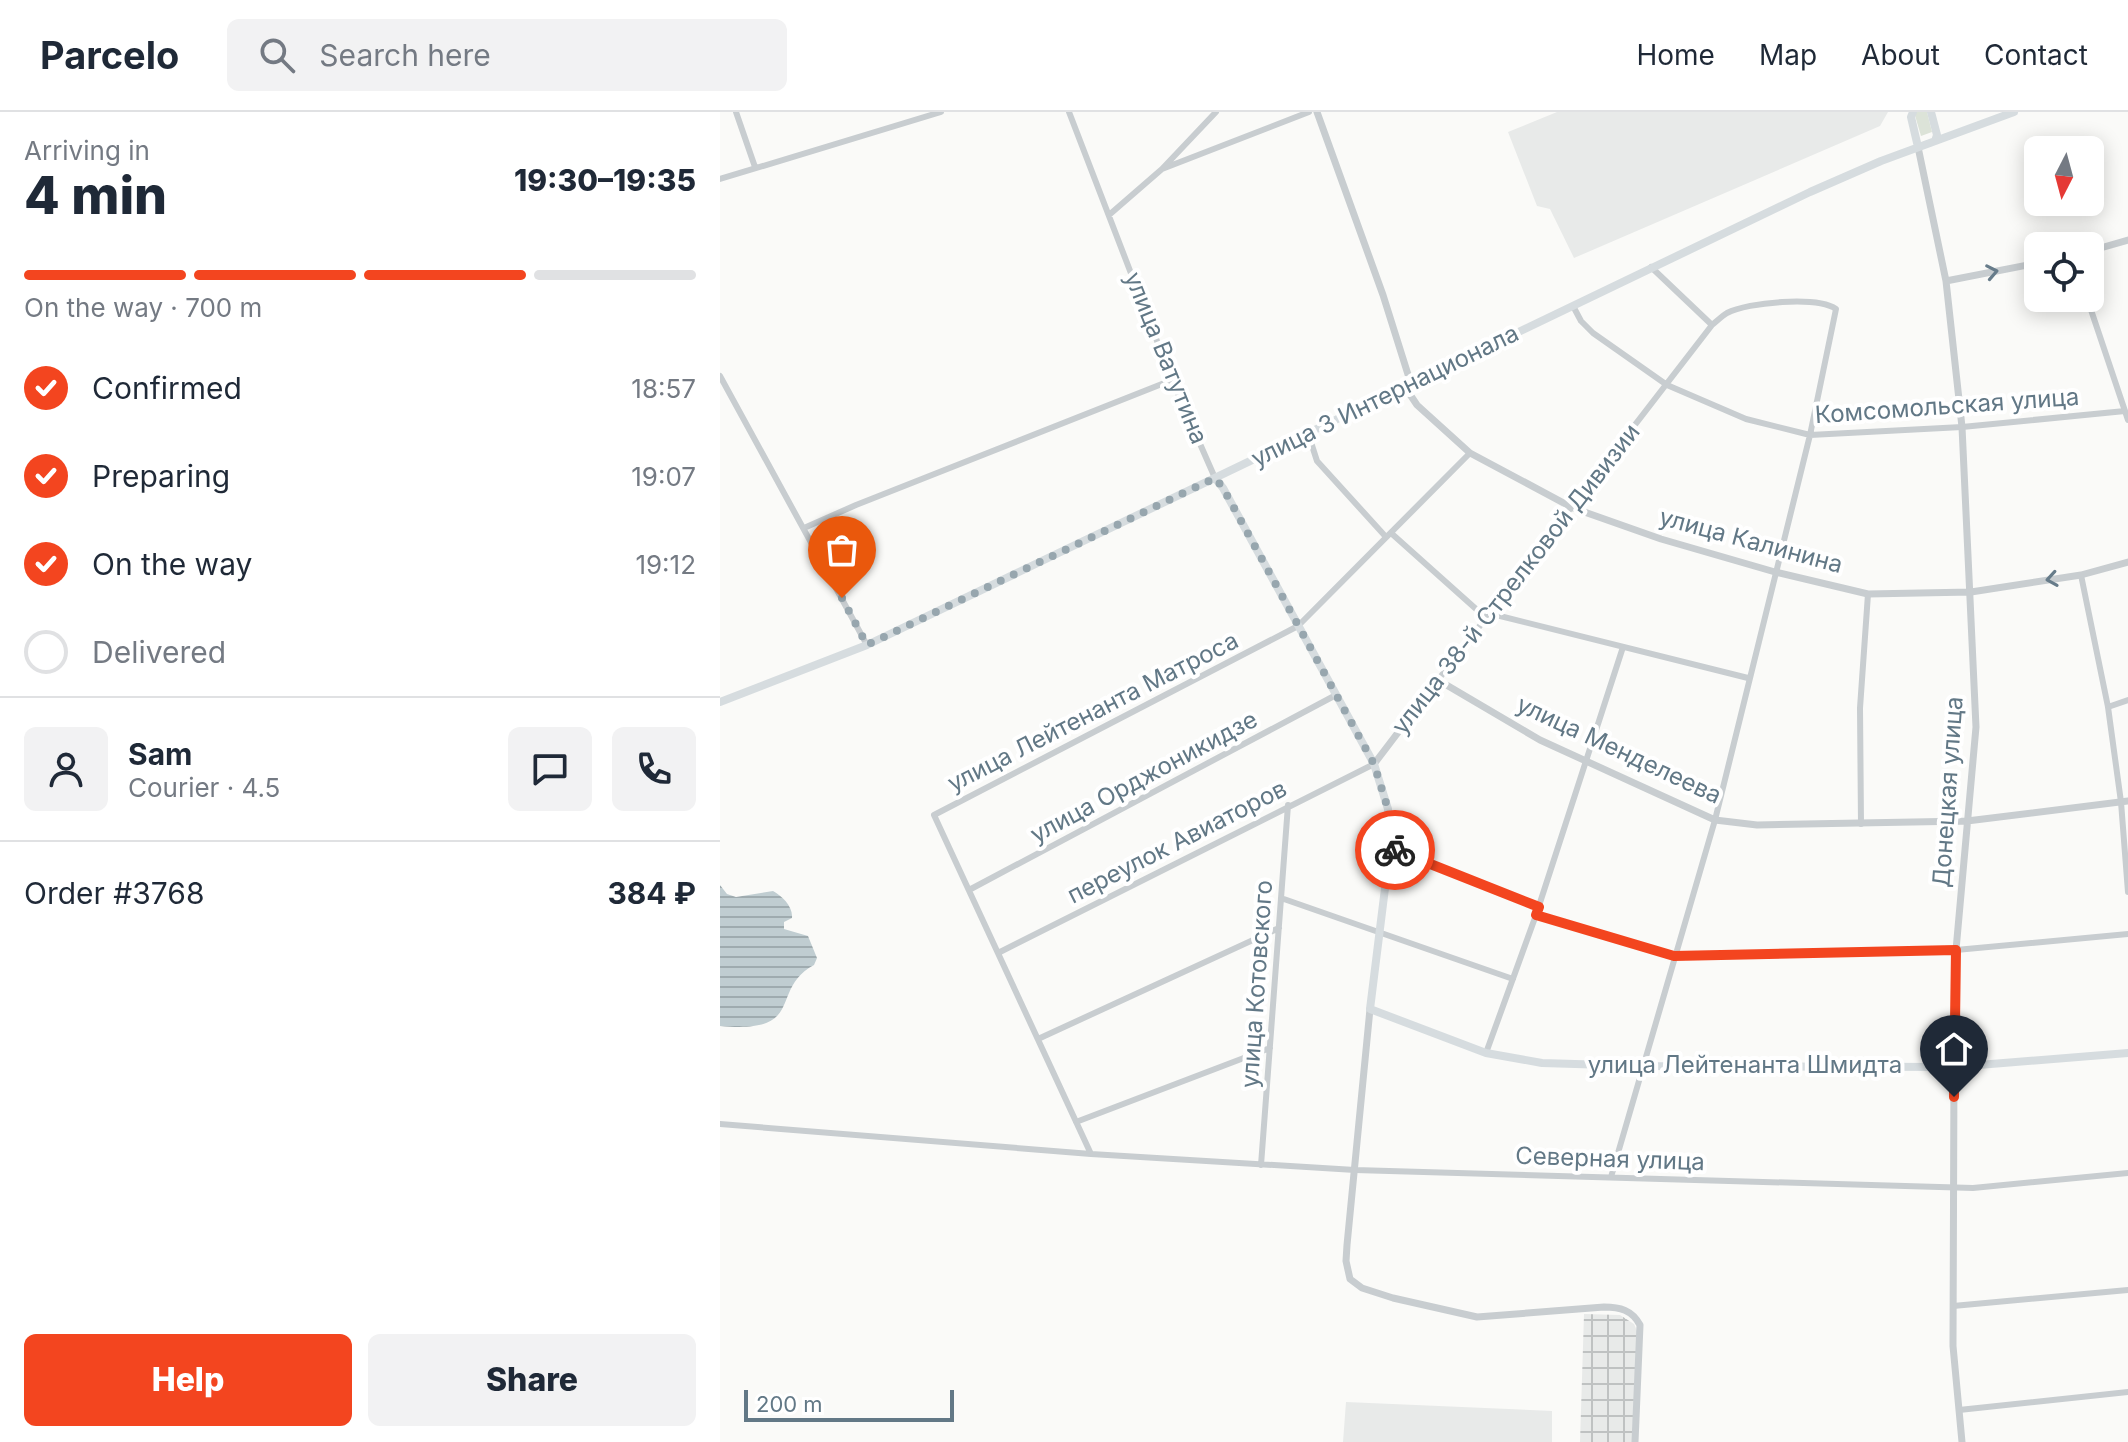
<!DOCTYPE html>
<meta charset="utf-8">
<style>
:root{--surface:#fff;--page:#f2f2f3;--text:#1f2937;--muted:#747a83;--line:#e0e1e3;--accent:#f3451f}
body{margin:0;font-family:Inter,sans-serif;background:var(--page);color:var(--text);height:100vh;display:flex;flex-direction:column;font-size:30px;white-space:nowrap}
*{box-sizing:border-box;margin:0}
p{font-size:26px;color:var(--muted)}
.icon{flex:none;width:44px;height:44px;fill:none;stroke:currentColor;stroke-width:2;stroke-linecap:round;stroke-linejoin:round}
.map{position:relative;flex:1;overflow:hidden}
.side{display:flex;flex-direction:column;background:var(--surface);width:720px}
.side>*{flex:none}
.needle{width:52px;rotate:186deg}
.tools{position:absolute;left:1304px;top:24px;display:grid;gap:16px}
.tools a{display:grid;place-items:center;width:80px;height:80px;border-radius:12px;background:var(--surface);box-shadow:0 4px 20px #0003;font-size:40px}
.scale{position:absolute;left:24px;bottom:20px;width:210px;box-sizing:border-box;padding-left:8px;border:4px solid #627886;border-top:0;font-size:22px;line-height:28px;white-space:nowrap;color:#627886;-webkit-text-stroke:6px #fff;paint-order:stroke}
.pin{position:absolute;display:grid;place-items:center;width:68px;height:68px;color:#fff;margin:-82px -34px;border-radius:50% 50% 50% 0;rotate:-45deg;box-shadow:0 0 8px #0007}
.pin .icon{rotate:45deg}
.courier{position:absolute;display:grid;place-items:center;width:80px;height:80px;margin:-40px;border:6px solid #f3451f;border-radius:50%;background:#fff;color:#222;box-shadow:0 2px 10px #0007}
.head em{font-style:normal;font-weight:800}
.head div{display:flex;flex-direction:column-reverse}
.head{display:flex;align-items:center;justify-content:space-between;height:136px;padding:0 24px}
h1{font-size:52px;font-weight:800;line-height:60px}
.bar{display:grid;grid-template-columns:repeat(4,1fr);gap:12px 8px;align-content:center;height:96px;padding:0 24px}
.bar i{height:10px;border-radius:6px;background:var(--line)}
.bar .selected{background:var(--accent)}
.bar p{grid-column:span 4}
.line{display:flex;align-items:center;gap:20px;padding:0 24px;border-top:2px solid var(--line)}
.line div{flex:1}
.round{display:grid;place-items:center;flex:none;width:84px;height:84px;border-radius:12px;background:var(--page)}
ol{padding:0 24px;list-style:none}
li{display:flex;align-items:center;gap:24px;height:88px}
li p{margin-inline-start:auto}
li .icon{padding:8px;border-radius:50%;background:var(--accent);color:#fff;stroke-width:4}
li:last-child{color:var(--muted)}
li i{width:44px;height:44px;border:4px solid var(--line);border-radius:50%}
.primary-button{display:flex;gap:16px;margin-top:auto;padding:16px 24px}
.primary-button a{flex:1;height:92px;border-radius:12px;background:var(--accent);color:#fff;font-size:32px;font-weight:800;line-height:92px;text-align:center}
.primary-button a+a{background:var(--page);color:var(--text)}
header{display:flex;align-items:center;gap:48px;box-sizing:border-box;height:112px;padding:0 40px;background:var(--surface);border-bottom:2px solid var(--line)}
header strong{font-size:38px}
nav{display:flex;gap:44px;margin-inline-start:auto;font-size:28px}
.search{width:560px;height:72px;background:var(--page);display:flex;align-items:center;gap:20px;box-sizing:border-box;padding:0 28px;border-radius:12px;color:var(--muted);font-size:30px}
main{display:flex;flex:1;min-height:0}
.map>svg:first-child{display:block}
.built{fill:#e8eae9}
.industrial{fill:url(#industrial-grid)}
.grass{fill:#dce3d8}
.water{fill:url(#water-rules)}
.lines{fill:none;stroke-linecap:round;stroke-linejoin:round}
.minor{stroke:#c8cdd0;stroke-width:6}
.tertiary{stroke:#c8cdd0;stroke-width:7}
.secondary{stroke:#d6dcdf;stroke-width:8}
.oneway{stroke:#677c8a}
.done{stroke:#97a6ae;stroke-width:8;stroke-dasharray:0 14.4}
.route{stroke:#f3451f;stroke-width:10}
.labels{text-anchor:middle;stroke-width:8;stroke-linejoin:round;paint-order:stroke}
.street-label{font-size:24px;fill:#627886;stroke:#fff}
</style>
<header>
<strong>Parcelo</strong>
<div class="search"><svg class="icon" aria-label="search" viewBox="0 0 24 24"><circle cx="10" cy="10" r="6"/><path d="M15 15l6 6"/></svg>Search here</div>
<nav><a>Home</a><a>Map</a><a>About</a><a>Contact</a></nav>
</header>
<main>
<section class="side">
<div class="head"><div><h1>4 min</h1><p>Arriving in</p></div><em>19:30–19:35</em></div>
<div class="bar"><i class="selected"></i><i class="selected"></i><i class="selected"></i><i></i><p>On the way · 700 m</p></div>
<ol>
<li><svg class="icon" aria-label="check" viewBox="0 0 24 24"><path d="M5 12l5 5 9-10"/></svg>Confirmed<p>18:57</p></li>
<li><svg class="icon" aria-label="check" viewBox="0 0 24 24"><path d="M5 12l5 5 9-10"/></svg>Preparing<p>19:07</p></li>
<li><svg class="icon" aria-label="check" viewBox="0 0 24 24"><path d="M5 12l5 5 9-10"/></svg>On the way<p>19:12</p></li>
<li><i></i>Delivered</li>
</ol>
<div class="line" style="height:144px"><a class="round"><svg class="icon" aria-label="person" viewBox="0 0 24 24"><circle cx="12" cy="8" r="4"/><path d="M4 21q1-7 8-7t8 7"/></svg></a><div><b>Sam</b><p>Courier · 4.5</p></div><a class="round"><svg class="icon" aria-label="chat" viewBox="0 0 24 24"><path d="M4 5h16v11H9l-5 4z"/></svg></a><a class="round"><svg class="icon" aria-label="phone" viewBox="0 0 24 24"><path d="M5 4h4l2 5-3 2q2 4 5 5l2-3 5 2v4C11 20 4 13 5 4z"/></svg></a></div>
<div class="line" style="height:104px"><div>Order #3768</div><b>384 ₽</b></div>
<div class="primary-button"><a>Help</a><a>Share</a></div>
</section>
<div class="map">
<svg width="1408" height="1330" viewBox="0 0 1408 1330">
<defs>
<pattern id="industrial-grid" width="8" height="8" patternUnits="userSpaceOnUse" patternTransform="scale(2)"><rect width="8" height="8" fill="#e8eae9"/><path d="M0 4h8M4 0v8" fill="none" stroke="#bfc2c2"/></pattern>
<pattern id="water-rules" width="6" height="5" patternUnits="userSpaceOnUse" patternTransform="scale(2)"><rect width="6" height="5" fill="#c0cdd1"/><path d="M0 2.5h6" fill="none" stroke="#9fabaf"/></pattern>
</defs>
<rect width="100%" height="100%" fill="#fafaf8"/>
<path class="built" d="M837,0H1168L1160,14L854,146L830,97L817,94L788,20Z
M626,1290L832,1299V1330H623Z"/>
<path class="industrial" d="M864,1202L900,1203L914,1212L917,1219L912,1330H860Z"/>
<path class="grass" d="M1194,0H1207L1212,20L1201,24Z"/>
<path class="water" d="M0,773L7,782L16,785L53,779C62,784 73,794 72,806L64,810V817L88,824L97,846L94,853C48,878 88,922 0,914Z"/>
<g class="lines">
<path class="minor" d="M16,0L35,55
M349,0L452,268L495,366
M442,57L589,0
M0,67L221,0
M389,103L442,57L496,0
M931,155L992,213
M1367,186L1408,308
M853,194L861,209L873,221L947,273L1026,307L1090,323L1242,315L1405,299
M0,264L147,533
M588,321L597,349L666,425
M84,416L136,393L452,268
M671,421L765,505
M1361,463L1388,595L1401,690L1408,780
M768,501L1028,566
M718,568L992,213C997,209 1002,204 1007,201C1028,190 1097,184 1116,197L1090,323L995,708L891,1065
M1388,595L1408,588
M1141,712L1140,596L1148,482
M670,736L819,795
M249,778L616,583
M561,786L793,867
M816,803L954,844L1236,838L1408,822
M278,841L654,652
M318,927L559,816
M766,941L816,803L903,535
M356,1010L550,936
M0,1012L371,1042L635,1058L1253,1076L1408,1061
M371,1042L214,703L578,514L750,341
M541,1053L568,693
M1233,1194L1408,1178
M1239,1298L1408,1280"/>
<path class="tertiary" d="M597,0L663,183L691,272
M1198,35L1226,169L1242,315L1256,615L1236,838L1234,955L1233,1234L1242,1330
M1370,139L1408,128
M1226,169L1318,151
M685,275L697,293L750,341L853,396L941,427L1055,460L1148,482L1251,480L1361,463L1408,450
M654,652L718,568L820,628L995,708L1037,713L1247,709L1408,689
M650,897L627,1133L626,1149L630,1167L642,1176L673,1186L757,1205L884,1195C900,1195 912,1198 920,1213L915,1330"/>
<path class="secondary" d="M1193,0L1191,5L1198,35
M1211,0L1217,23L1215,29
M495,366L503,376L654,652L668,697L670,736L650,897L766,941L822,951L921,954L1234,955L1408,941
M0,590L147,533L1090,80L1161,49L1294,0"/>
</g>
<defs><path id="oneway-chevron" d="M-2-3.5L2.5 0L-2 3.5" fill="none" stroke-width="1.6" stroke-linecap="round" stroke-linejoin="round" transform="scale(2)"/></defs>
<g class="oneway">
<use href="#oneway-chevron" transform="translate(1272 160) rotate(-11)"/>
<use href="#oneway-chevron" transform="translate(1332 467) rotate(171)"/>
</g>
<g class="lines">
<path class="done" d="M122,486L147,533L495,366L503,376L654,652L668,697L670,736L675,738"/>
<path class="route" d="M675,738L819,795L816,803L954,844L1236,838L1234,985"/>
</g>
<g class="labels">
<g class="street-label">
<text transform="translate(446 246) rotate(68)" y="8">улица Ватутина</text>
<text transform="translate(665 284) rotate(-26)" y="8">улица 3 Интернационала</text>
<text transform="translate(1227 294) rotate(-4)" y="8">Комсомольская улица</text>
<text transform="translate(1031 429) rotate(15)" y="8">улица Калинина</text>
<text transform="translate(796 467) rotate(-52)" y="8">улица 38-й Стрелковой Дивизии</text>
<text transform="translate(373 600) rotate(-27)" y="8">улица Лейтенанта Матроса</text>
<text transform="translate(899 638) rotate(25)" y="8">улица Менделеева</text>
<text transform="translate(424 665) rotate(-28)" y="8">улица Орджоникидзе</text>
<text transform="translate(1228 680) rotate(-86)" y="8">Донецкая улица</text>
<text transform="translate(457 730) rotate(-27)" y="8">переулок Авиаторов</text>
<text transform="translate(537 872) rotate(-86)" y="8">улица Котовского</text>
<text x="1025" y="961">улица Лейтенанта Шмидта</text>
<text transform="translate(890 1047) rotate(2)" y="8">Северная улица</text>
</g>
</g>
</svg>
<div class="tools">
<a><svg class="needle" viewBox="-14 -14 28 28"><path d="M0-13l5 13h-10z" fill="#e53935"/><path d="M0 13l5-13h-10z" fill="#747a83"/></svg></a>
<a><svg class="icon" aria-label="locate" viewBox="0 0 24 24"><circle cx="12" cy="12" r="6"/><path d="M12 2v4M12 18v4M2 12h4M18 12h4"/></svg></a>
</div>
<div class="scale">200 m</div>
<div class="pin" style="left:122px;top:486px;background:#ea580c"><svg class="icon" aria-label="bag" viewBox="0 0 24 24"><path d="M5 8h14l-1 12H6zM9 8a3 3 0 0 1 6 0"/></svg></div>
<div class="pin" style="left:1234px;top:985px;background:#1f2937"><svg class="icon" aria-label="home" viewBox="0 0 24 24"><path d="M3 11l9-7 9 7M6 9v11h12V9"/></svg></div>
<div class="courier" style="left:675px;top:738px"><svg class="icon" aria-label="bike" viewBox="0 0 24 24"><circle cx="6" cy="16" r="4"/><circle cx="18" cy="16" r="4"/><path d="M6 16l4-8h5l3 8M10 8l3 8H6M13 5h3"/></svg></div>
</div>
</main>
